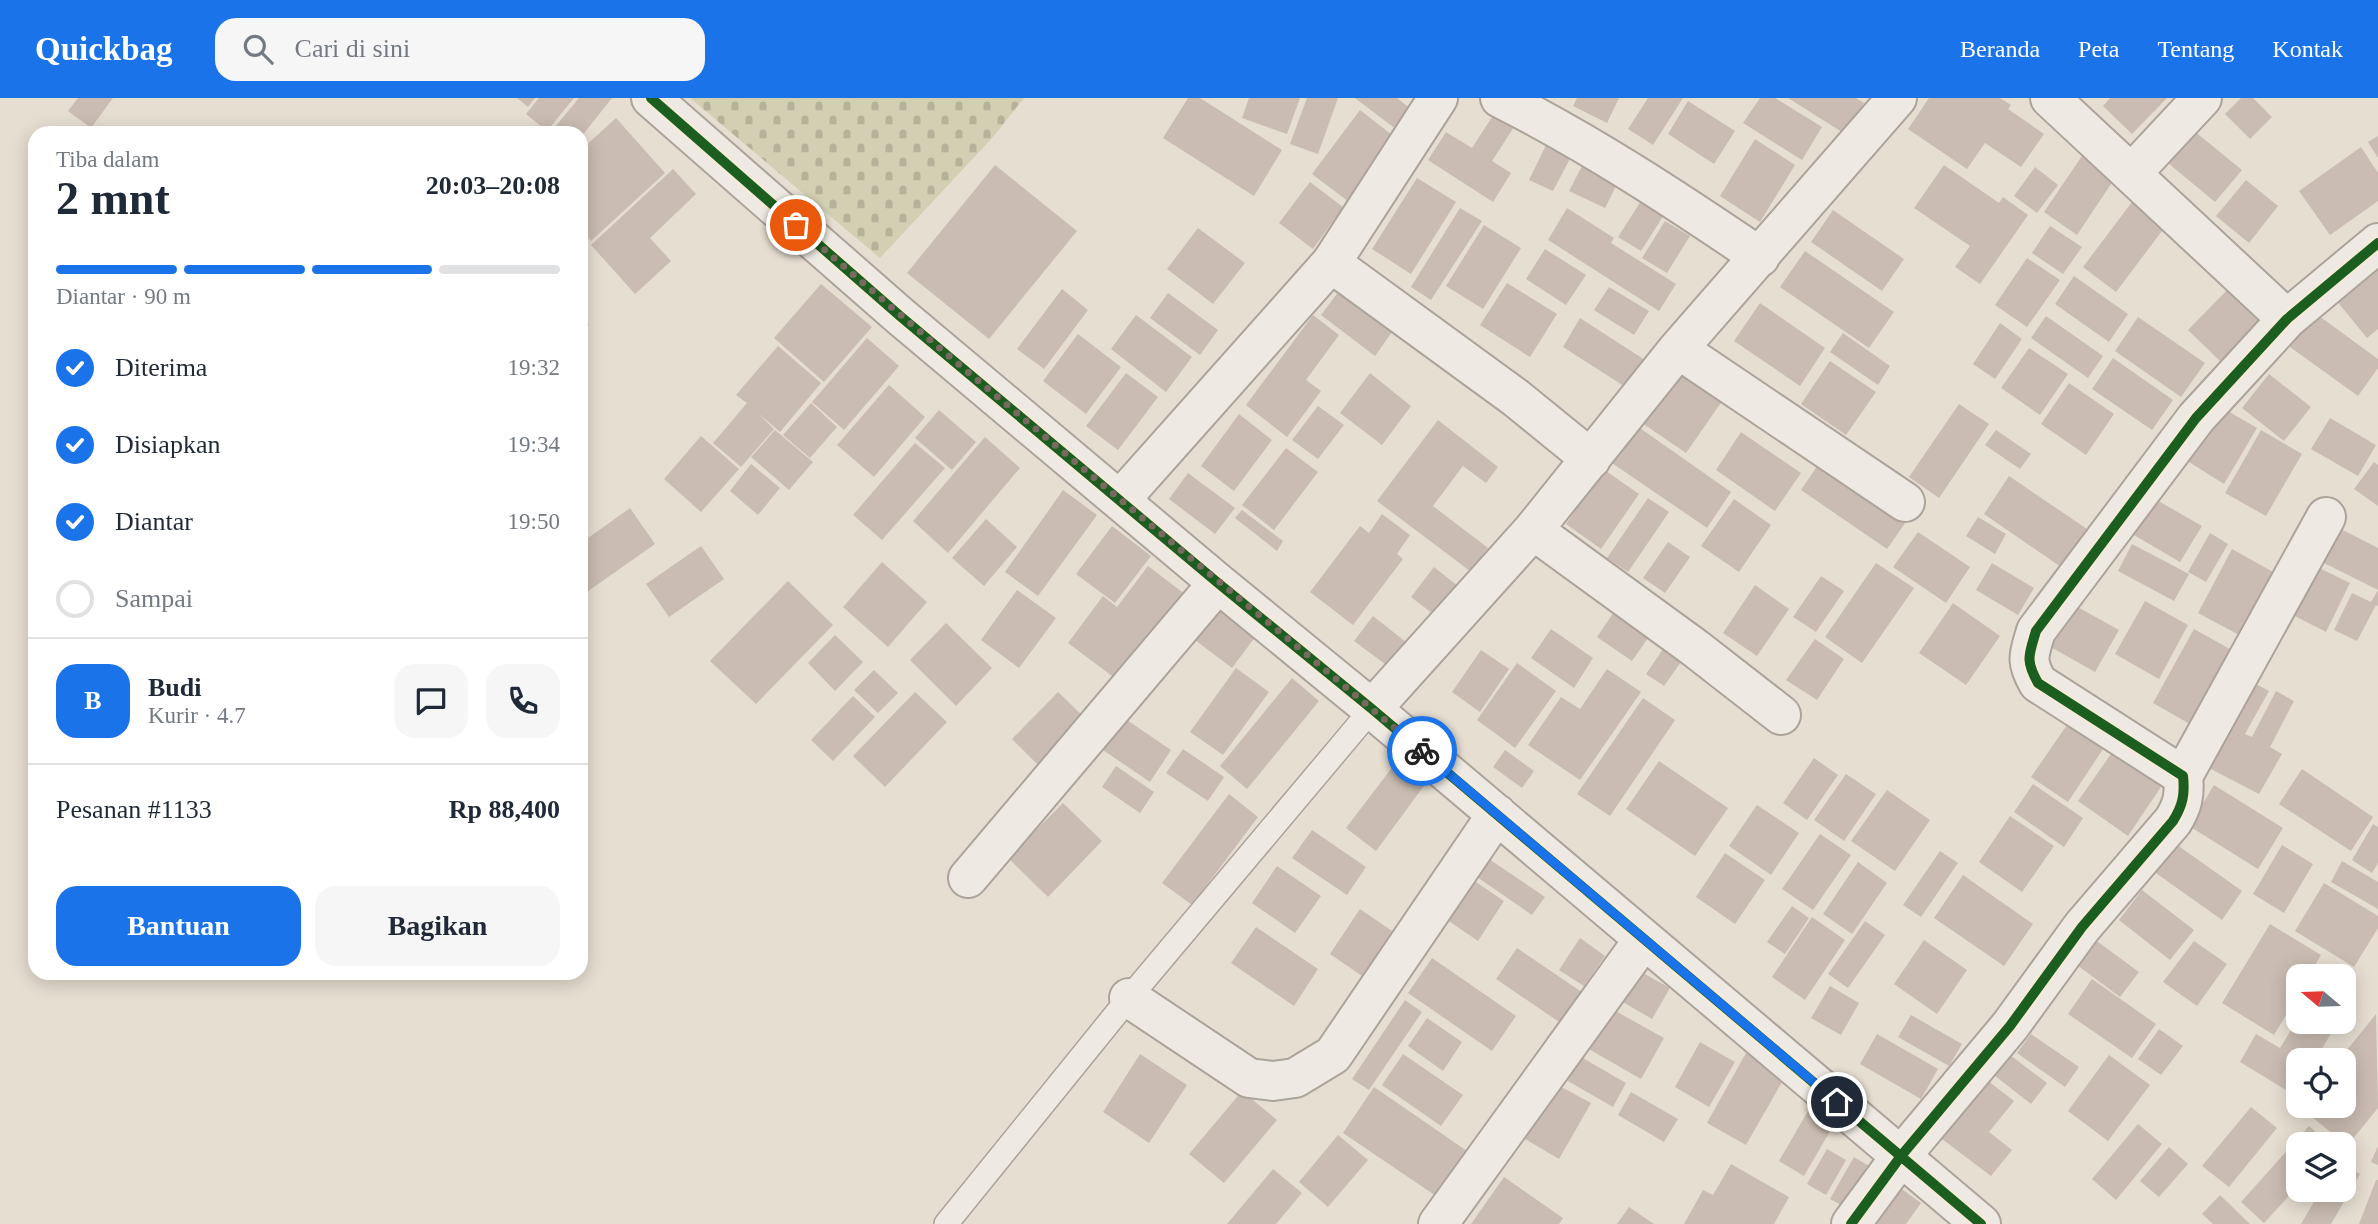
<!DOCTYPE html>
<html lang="id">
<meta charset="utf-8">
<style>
:root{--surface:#fff;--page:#f6f6f7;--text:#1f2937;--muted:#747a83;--line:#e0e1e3;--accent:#1a73e8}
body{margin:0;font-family:"Times New Roman",serif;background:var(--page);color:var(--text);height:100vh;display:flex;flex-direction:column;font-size:26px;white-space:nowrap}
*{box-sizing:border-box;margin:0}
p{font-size:23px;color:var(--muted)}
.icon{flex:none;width:38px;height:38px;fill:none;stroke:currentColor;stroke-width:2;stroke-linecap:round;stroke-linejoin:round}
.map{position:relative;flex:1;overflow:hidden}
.sheet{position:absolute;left:28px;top:28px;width:560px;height:854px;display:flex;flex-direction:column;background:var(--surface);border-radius:21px;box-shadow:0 4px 18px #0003}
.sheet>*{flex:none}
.needle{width:46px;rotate:289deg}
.fabs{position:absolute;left:2286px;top:866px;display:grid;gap:14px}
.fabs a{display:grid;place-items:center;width:70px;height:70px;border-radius:14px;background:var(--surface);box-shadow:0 4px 18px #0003;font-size:35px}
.pin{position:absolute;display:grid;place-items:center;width:60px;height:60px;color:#fff;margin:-30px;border:4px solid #fff;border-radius:50%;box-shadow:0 2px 7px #0007}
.courier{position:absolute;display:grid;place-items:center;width:70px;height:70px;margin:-35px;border:5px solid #1a73e8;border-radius:50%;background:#fff;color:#222;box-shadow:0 2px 9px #0007}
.head em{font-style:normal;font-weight:700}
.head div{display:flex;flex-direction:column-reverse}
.head{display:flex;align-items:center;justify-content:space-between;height:119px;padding:0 28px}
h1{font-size:46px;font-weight:700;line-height:52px}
.bar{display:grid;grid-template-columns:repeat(4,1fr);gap:10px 7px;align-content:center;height:84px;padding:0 28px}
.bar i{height:9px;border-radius:5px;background:var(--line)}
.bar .active{background:var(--accent)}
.bar p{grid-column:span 4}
.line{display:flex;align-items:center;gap:18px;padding:0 28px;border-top:2px solid var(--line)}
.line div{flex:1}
.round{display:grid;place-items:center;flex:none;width:74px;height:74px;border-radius:21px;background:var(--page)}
ol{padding:0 28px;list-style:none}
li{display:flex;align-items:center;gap:21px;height:77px}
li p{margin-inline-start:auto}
li .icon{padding:7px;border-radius:50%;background:var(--accent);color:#fff;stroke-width:4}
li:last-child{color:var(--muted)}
li i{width:38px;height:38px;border:4px solid var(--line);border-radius:50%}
.primary-button{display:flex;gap:14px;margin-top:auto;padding:14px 28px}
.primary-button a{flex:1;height:80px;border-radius:21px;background:var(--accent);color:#fff;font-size:28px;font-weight:700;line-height:80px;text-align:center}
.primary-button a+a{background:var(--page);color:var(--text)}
header{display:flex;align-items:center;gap:42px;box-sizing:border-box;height:98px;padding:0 35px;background:var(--accent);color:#fff}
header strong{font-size:33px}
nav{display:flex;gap:38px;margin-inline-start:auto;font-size:24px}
.search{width:490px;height:63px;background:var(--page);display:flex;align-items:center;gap:18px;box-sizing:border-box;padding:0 24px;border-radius:21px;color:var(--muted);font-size:26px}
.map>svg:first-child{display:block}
.cemetery{fill:url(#cemetery-stones)}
.building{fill:#cabcb2}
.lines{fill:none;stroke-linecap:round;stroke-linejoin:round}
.service-casing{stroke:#aca39a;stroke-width:26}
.minor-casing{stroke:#aca39a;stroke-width:42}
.service{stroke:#eeeae3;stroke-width:23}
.minor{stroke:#eeeae3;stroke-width:38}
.cycleway-casing{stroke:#f6ead9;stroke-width:15}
.cycleway{stroke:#1b5e20;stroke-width:10}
.done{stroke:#786a5f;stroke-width:7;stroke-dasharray:0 12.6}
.route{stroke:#1a73e8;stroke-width:9}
</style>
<header>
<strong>Quickbag</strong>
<div class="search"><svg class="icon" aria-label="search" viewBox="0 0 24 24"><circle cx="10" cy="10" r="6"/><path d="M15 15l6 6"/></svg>Cari di sini</div>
<nav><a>Beranda</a><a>Peta</a><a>Tentang</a><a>Kontak</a></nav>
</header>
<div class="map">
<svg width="2378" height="1126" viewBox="0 0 2378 1126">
<defs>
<pattern id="cemetery-stones" width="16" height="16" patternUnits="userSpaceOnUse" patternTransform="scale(1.75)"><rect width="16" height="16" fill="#d2cfb3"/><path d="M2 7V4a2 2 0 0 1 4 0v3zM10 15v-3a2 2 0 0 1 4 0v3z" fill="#b5b29a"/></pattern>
</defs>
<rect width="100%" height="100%" fill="#e6ded1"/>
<path class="cemetery" d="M690,0H1024L993,39L880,160Z"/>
<path class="building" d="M78,0H113L91,30L68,13Z
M517,0H535L528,9Z
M539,0H574L547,33L526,16Z
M579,0H612L581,39V35H550Z
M1188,0H1200L1282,52L1254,98L1163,40Z
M1249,0H1300L1287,36L1242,20Z
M1307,0H1338L1318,56L1290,46Z
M1355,0H1397L1416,15L1401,35Z
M1577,0H1619L1607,25L1573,8Z
M1648,0H1683L1653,47L1628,31Z
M1760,0H1775L1822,29L1802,62L1743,25Z
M1788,0H1856L1864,5L1845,36Z
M1929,0H2000L2011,7L2008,11L2044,36L2021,69L1985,45L1967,71L1908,31Z
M2110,0H2167L2132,36L2103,8Z
M2241,0H2253L2272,19L2250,41L2225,16Z
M1688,3L1735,33L1714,66L1668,36Z
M1360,12L1401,44L1353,107L1312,76Z
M1494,16L1514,29L1492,63L1511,75L1493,104L1428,62L1446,34L1472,50Z
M616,20L665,75L591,143L581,132V52Z
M2188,28L2242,72L2215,104L2162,60Z
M2378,38V60L2368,44Z
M1755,41L1795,67L1760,124L1720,98Z
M1548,43L1573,55L1553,93L1529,82Z
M2361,49L2378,75V103L2330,137L2299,93Z
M2086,52L2119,74L2077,137L2044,114Z
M1583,66L1618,84L1605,110L1569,93Z
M995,67L1077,133L989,241L907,175Z
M1944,67L1999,105L2003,99L2028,117L1980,186L1955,169L1970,148L1914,110Z
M2035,69L2058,87L2037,115L2014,98Z
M673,71L696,96L650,140L671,163L635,196L591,147Z
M1417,80L1456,104L1411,176L1372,151Z
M2246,82L2278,108L2249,145L2216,118Z
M1310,84L1343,109L1313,151L1279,125Z
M1648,92L1671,106L1641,153L1618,139Z
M2138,96L2171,121L2116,194L2083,169Z
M1460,110L1482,123L1431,202L1411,189Z
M1567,110L1614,140L1611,145L1676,186L1659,213L1548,142Z
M1833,112L1904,161L1882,193L1811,144Z
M1665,123L1690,138L1667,175L1642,160Z
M1484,127L1521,150L1483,211L1446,188Z
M2050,128L2082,149L2063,176L2032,155Z
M1198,130L1245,165L1213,206L1167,171Z
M1545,151L1586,177L1566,207L1526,181Z
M1805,153L1894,214L1869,250L1780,189Z
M2378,156V231L2367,240L2331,196Z
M2027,160L2060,182L2027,229L1995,207Z
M2074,178L2128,216L2109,244L2055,206Z
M2237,182L2269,213L2221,264L2188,232Z
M1507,185L1557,216L1530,259L1480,227Z
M821,186L872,229L824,284L774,240Z
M1609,189L1649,213L1634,237L1594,212Z
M1062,191L1088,212L1044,271L1017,251Z
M1339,193L1392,234L1375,258L1321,217Z
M1168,195L1218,232L1200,257L1150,220Z
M1760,205L1825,250L1800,288L1734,243Z
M2315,215L2378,261V270L2358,298L2290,249Z
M581,216L589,227L581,233Z
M1136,217L1192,259L1166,294L1111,251Z
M1313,217L1339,237L1306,282L1321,293L1287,339L1246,307Z
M2046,218L2103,258L2088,280L2031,240Z
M2138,219L2205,265L2181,299L2115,253Z
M1580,220L1648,264L1630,292L1563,249Z
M2000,225L2022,241L1995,281L1973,266Z
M1843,235L1890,268L1878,287L1830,254Z
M1078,236L1121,269L1086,316L1043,283Z
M867,240L899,268L844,332L812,304Z
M778,248L821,285L780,334L758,315L774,331L741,369L713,345L747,305L736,297Z
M2029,250L2068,276L2040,317L2001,290Z
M2113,260L2173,302L2152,332L2092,291Z
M1830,263L1876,294L1846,337L1801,306Z
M1680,268L1725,299L1686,355L1642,325Z
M1126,275L1158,299L1118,352L1086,328Z
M1370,275L1411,308L1382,347L1340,315Z
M2269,276L2311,309L2284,343L2242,310Z
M2069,285L2114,316L2086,357L2041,326Z
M889,287L925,319L874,379L837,347Z
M811,305L837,329L810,360L783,337Z
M1959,306L1989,326L1939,400L1909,379Z
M1318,308L1344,327L1318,361L1292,342Z
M2221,309L2257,330L2224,386L2189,364Z
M939,312L976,344L952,372L915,340Z
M1239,316L1272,342L1234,393L1201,368Z
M2330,320L2376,347L2358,378L2311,351Z
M1438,322L1498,369L1486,385L1463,368L1433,408L1488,450L1470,473L1377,403Z
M1637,328L1731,394L1707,430L1612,365Z
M775,332L813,364L789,392L751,359Z
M1996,332L2031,356L2020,371L1985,347Z
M2261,332L2302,356L2266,418L2225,395Z
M1741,334L1801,375L1775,413L1716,372Z
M701,338L739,371L701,414L664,381Z
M985,339L1020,370L948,455L913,423Z
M915,345L945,370L882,442L853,417Z
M1286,350L1318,374L1274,432L1242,407Z
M1826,355L1912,415L1887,451L1801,392Z
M2374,364L2378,367V408L2354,391Z
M751,366L780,390L758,417L730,393Z
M1603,371L1639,396L1601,451L1566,426Z
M1188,375L1235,410L1215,436L1169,401Z
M2009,378L2087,431L2061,469L1984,416Z
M1063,392L1097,417L1038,498L1005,474Z
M1648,400L1669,414L1628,474L1607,460Z
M1734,401L1771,427L1739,474L1701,448Z
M2155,401L2202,428L2180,464L2134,437Z
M630,410L655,446L584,496L581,493V445Z
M1242,412L1283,443L1277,453L1235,420Z
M1382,416L1410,437L1397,456L1403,461L1353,527L1310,494L1360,428L1369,435Z
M1978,419L2006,436L1995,456L1966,438Z
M986,421L1017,449L984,488L952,460Z
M1112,428L1151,458L1115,505L1076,476Z
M2335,428L2378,450V508L2376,507L2357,543L2334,532L2352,495L2371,504L2378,492L2318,462Z
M1918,434L1970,469L1946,505L1893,469Z
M2210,435L2228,446L2206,484L2188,474Z
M1668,444L1690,459L1665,495L1643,480Z
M2132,446L2189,476L2174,503L2118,473Z
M701,448L724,481L669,519L646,486Z
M2232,451L2275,475L2241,538L2198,515Z
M882,464L927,504L888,549L843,509Z
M2307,464L2350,485L2326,534L2283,512Z
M1876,465L1914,490L1862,565L1825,539Z
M1992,465L2034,490L2018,517L1976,492Z
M1148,468L1190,500L1120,584L1068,545L1103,498L1117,509Z
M1434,469L1464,493L1441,522L1411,499Z
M1821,478L1844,493L1816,534L1793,519Z
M788,483L833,527L756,606L710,563Z
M1755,487L1789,511L1757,558L1723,535Z
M1017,492L1056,520L1019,570L981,542Z
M2145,503L2188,527L2159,581L2115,556Z
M1620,505L1655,530L1632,563L1597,539Z
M1953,505L2000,538L1966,587L1919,555Z
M2072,506L2119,532L2095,574L2049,548Z
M1214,507L1256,538L1232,570L1191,539Z
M1373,518L1411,548L1393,572L1354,543Z
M946,525L992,570L956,608L910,562Z
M1551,531L1593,560L1574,590L1531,560Z
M2194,531L2237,555L2195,629L2153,605Z
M835,537L863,564L835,593L808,565Z
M1672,538L1690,551L1664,588L1646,576Z
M1815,541L1844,561L1817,602L1786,582Z
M1481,552L1509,571L1480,614L1452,594Z
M1517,565L1556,593L1515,650L1477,622Z
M1236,570L1269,594L1223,657L1190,634Z
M1607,571L1641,594L1580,682L1528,647L1561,599L1580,611Z
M874,572L898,595L878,615L854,592Z
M1292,580L1319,603L1247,691L1220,668Z
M2254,585L2269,593L2245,636L2252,639L2276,593L2294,603L2270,649L2282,656L2259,696L2209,670Z
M915,594L947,624L885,689L853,658Z
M1058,594L1087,622L1041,670L1012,641Z
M853,598L875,619L833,663L811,642Z
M1643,600L1675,622L1610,718L1577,696Z
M2074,617L2109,642L2068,704L2031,679Z
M1121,618L1171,652L1150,684L1100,650Z
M2118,646L2167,680L2128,738L2078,703Z
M1183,651L1224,679L1208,703L1166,675Z
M1505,652L1534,673L1522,690L1493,669Z
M1400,659L1429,681L1376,753L1346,730Z
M1814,660L1838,677L1807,722L1783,705Z
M1659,663L1728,710L1695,758L1626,711Z
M1116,668L1154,694L1140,715L1102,689Z
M2302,671L2373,719L2351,753L2279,706Z
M1846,676L1876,696L1844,743L1814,722Z
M2033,686L2083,720L2064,749L2014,714Z
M2214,687L2283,730L2258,771L2189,728Z
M1887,692L1930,722L1895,773L1851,743Z
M1229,696L1258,719L1192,807L1162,785Z
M1063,705L1102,743L1048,799L1008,760Z
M1757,707L1799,735L1771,777L1729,748Z
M2010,718L2054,748L2022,794L1979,764Z
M2373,726L2378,729V765L2372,775L2352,762Z
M1312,732L1366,769L1347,797L1292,760Z
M1820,736L1851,757L1813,812L1782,791Z
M2173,744L2242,793L2222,822L2153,773Z
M2282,747L2313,766L2284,815L2253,796Z
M1940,753L1958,765L1921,819L1903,807Z
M1725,755L1765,782L1735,826L1696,799Z
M1489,761L1545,799L1532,817L1477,779Z
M2342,763L2378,784V811L2331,784Z
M1858,764L1887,785L1852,836L1823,816Z
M1277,768L1321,798L1295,835L1252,805Z
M1963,777L2033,826L2004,868L1934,820Z
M1467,778L1504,803L1478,843L1440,817Z
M2324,785L2378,818V830L2354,869L2295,833Z
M2142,792L2194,832L2170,862L2119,822Z
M1792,808L1809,820L1785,856L1767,844Z
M1360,811L1395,835L1365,880L1330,856Z
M1812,819L1845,842L1805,902L1772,879Z
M1865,823L1885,837L1848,890L1828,876Z
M2270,826L2321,857L2309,878H2298V897L2274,937L2222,905Z
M1256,829L1318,871L1294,908L1231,865Z
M2087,836L2139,874L2120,899L2069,861Z
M1580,840L1605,858L1584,888L1559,872Z
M1924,842L1967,872L1937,916L1894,886Z
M2194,843L2227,866L2197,908L2163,884Z
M1517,850L1583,895L1562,926L1496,881Z
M1432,860L1516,918L1492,953L1408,895Z
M1634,870L1670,890L1652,921L1616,900Z
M2092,881L2156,926L2132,960L2068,916Z
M1830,888L1859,905L1841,937L1811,920Z
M1405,902L1422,914L1369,992L1352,981Z
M1610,910L1664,940L1641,981L1587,950Z
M2376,916L2378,1010L2347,1048L2299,1008H2343V962H2339Z
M1911,917L1962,946L1949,968L1898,939Z
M1427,920L1462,944L1443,973L1408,948Z
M2298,921V924H2338L2315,962H2298V990L2294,997L2240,964L2256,936L2280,950Z
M2159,931L2183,948L2161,977L2138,961Z
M1877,936L1938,971L1921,1001L1860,966Z
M2031,936L2079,969L2065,989L2017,955Z
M1700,944L1735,964L1709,1009L1675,989Z
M2006,954L2047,985L2031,1006L1990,974Z
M1574,955L1626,985L1613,1009L1561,979Z
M1746,955L1786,977L1746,1047L1707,1025Z
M1140,956L1187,987L1149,1045L1103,1014Z
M1403,956L1463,997L1441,1028L1382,987Z
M2109,957L2150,987L2108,1043L2068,1013Z
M1983,979L2014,1003L1989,1034L2012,1052L1991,1078L1938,1038Z
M1556,986L1591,1005L1559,1061L1525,1041Z
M1374,989L1470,1055L1439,1100L1343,1035Z
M1242,993L1277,1022L1224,1085L1189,1056Z
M1631,994L1678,1021L1664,1044L1618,1017Z
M2251,1009L2277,1030L2229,1089L2202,1068Z
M1808,1013L1833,1028L1804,1078L1779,1063Z
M2138,1026L2162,1046L2116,1102L2092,1081Z
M2309,1028L2329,1046H2298V1088L2264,1125L2241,1104Z
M1338,1037L1368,1062L1328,1109L1299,1084Z
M2378,1048V1067L2371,1064Z
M2169,1049L2188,1066L2159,1099L2140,1083Z
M1827,1051L1846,1062L1826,1097L1807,1086Z
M1854,1059L1869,1068L1845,1109L1830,1101Z
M1731,1066L1789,1099L1774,1126H1684L1703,1092L1713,1097Z
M2343,1066L2360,1076L2331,1126H2301L2321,1092H2343Z
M1273,1071L1302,1095L1276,1126H1227Z
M1504,1079L1563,1120L1559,1126H1471Z
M2376,1082H2378V1126H2359Z
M1899,1089L1921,1105L1906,1126H1871Z
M2220,1097L2250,1126H2213L2202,1116Z
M1629,1109L1654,1126H1617Z"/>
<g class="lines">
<g class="service-casing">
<path id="service" d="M946,1126L1129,900L1372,611"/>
</g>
<g class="minor-casing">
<path id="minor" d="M651,0L900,218L1218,485L1372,611L1981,1126
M1438,0L1331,165L1516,300L1591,361
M1500,0C1591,46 1676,102 1760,159
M2050,0L2287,221
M2132,75L2202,0
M1678,251L1905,404
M1120,402L1331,165
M1533,432L1695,550L1781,617
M1372,611L1533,432L1678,251L1897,0
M2183,678L2326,419
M968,780L1218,485
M1129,900L1249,980L1273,983L1295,980L1333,957L1497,716
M1438,1126L1644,841
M1851,1126L1901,1058L2010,928L2082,829L2173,723C2183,707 2185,696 2183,678L2038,585C2025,562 2029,557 2036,533L2196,320L2287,221L2378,145"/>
</g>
<use href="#service" class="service"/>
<use href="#minor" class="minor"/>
<g class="cycleway-casing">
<path id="cycleway" d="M651,0L900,218L1218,485L1372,611L1981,1126
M1851,1126L1901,1058L2010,928L2082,829L2173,723C2183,707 2185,696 2183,678L2038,585C2025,562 2029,557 2036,533L2196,320L2287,221L2378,145"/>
</g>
<use href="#cycleway" class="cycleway"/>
</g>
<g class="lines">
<path class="done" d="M796,127C1002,306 1214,478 1422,653"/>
<path class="route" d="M1422,653L1837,1004"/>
</g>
</svg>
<div class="fabs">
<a><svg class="needle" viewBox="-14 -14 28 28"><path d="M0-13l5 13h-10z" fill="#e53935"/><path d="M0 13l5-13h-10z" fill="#747a83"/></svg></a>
<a><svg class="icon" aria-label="locate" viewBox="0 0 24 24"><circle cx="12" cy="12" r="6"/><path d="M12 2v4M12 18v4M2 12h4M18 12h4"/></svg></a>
<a><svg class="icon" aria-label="layers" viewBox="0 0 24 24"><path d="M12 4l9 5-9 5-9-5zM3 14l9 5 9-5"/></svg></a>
</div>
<div class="pin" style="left:796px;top:127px;background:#ea580c"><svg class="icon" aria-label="bag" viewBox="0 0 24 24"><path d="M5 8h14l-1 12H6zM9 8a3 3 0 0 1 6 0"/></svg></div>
<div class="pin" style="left:1837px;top:1004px;background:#1f2937"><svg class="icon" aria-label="home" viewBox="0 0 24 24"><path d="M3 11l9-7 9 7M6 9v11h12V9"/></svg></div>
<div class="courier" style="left:1422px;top:653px"><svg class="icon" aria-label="bike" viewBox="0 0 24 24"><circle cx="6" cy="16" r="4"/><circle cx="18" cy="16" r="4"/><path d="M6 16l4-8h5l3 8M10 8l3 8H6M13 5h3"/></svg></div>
<section class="sheet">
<div class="head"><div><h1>2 mnt</h1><p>Tiba dalam</p></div><em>20:03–20:08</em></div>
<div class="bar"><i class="active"></i><i class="active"></i><i class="active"></i><i></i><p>Diantar · 90 m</p></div>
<ol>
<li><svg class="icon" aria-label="check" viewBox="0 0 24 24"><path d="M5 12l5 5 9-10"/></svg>Diterima<p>19:32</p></li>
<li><svg class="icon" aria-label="check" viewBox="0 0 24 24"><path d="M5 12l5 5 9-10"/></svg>Disiapkan<p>19:34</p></li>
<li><svg class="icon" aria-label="check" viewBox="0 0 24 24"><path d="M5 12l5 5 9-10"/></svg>Diantar<p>19:50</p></li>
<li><i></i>Sampai</li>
</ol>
<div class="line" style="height:126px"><b class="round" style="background:var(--accent);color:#fff">B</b><div><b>Budi</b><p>Kurir · 4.7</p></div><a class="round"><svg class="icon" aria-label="chat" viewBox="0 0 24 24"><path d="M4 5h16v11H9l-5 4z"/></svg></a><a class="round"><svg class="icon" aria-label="phone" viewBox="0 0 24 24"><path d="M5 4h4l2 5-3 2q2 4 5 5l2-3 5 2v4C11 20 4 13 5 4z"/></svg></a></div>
<div class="line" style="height:91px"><div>Pesanan #1133</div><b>Rp 88,400</b></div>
<div class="primary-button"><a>Bantuan</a><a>Bagikan</a></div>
</section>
</div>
